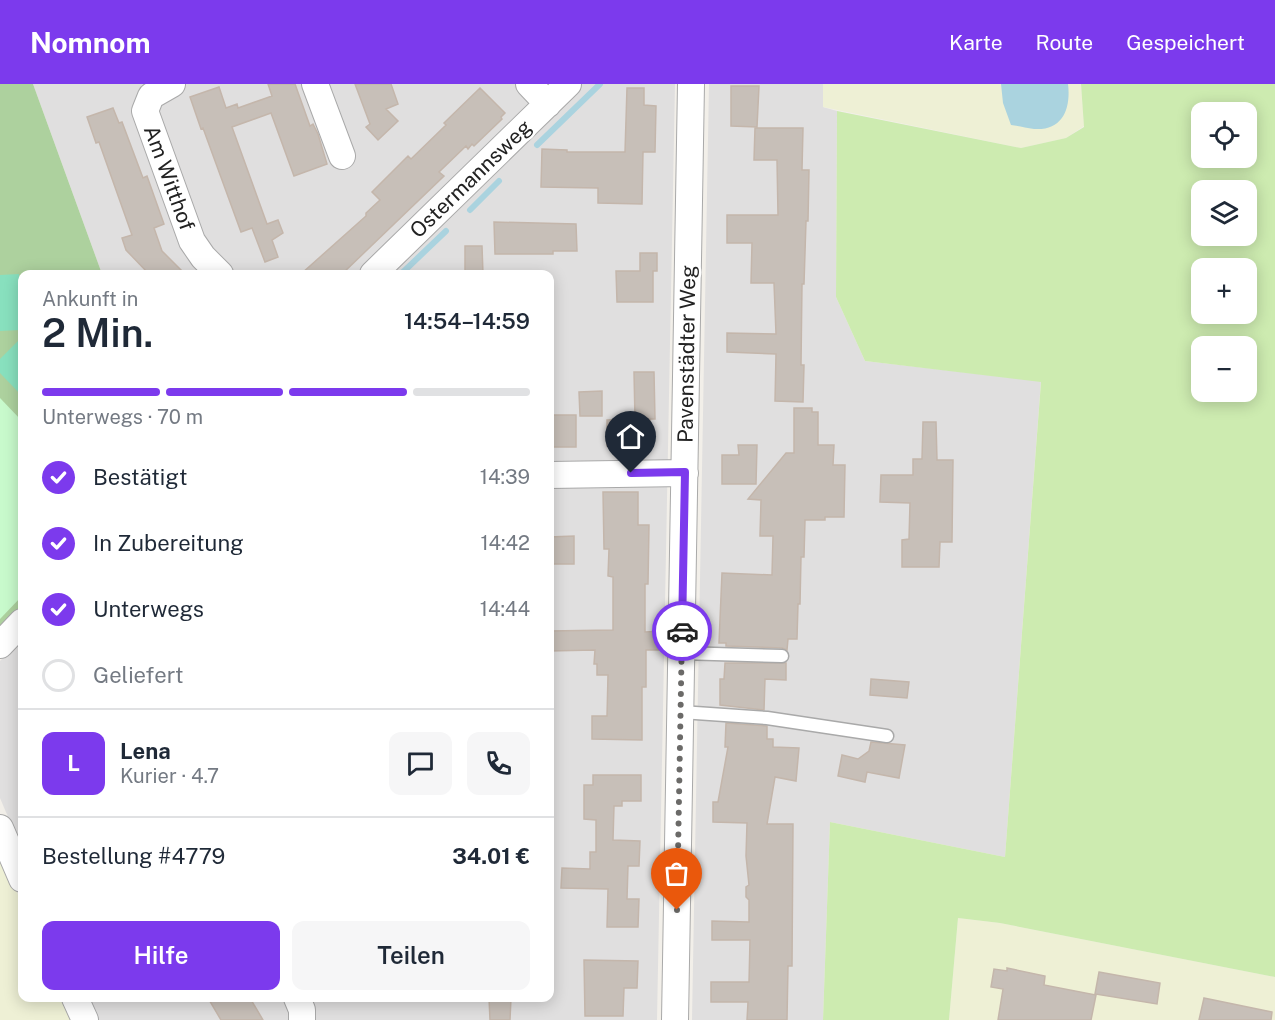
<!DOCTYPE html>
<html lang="de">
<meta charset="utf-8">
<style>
:root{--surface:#fff;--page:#f6f6f7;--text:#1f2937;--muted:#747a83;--line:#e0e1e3;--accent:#7c3aed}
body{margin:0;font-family:"Public Sans",sans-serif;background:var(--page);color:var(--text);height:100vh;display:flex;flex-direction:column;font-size:22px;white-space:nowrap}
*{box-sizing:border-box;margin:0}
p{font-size:20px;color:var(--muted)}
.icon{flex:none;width:33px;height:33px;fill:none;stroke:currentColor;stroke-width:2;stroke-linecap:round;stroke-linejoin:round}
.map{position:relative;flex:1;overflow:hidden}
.details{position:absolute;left:18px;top:186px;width:536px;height:732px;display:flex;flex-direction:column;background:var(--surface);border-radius:12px;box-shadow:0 3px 15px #0003}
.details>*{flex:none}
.fabs{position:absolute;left:1191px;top:18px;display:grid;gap:12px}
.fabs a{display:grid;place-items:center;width:66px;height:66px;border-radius:12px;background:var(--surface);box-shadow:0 3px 15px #0003;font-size:30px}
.pin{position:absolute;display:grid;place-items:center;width:51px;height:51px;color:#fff;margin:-62px -26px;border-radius:50% 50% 50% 0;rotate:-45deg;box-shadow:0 0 6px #0007}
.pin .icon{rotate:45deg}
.courier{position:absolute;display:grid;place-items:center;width:60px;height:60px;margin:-30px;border:4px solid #7c3aed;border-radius:50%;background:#fff;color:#222;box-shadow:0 2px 8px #0007}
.overview em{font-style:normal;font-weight:600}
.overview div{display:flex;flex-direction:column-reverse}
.overview{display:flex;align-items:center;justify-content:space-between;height:102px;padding:0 24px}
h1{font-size:39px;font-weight:600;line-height:45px}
.bar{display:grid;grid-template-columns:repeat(4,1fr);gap:9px 6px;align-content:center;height:72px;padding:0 24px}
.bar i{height:8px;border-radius:4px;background:var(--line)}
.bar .active{background:var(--accent)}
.bar p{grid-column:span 4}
.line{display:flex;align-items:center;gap:15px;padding:0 24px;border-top:2px solid var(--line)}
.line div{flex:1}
.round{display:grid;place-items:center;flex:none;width:63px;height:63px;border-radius:12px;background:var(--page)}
ol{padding:0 24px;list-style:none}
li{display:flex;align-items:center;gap:18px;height:66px}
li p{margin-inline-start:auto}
li .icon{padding:6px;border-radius:50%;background:var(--accent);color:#fff;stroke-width:4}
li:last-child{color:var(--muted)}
li i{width:33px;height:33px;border:3px solid var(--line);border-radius:50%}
.primary-button{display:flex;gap:12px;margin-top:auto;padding:12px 24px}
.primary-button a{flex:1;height:69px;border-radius:12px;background:var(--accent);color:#fff;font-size:24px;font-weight:600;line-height:69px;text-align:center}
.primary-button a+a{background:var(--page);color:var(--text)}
header{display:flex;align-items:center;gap:36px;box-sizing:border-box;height:84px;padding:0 30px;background:var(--accent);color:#fff}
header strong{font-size:28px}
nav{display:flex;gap:33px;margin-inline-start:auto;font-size:21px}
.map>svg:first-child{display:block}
.residential{fill:#e0dfdf}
.farmland{fill:#eef0d5}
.grass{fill:#cdebb0;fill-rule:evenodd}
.forest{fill:#add19e}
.park{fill:#c8facc}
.pitch{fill:#88e0be}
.water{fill:#aad3df}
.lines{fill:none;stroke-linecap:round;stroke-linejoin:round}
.stream{stroke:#aad3df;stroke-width:6}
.building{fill:#c7bfb8;stroke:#c4b6ab;stroke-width:1.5}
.service-casing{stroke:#a9a9a9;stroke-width:15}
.minor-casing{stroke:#a9a9a9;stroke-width:28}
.service{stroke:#fff;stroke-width:12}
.minor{stroke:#fff;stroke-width:26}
.done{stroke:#6b6a68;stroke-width:6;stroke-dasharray:0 10.8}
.route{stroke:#7c3aed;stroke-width:8}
.labels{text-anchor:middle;stroke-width:5;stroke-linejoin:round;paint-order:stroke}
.street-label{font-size:21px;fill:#222;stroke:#fff}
</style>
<header>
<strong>Nomnom</strong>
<nav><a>Karte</a><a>Route</a><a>Gespeichert</a></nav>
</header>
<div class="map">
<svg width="1275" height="936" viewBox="0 0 1275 936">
<rect width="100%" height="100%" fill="#f2efe9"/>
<path class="residential" d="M33,0H550L356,190H102Z
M582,0H675L657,936H97L87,914H549V190H389Z
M709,0H823V23L837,27L836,213L865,277L1041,297L1005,773L830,738L823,936H692Z
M22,554V766L0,714V577Z"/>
<path class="farmland" d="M823,0H1081L1084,42L1066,54L1021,64L823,23Z
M0,769L22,820V914H64L74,936H0Z
M958,834L1000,839L1275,893V936H949Z"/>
<path class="grass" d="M1081,0H1275V893L1000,839L958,834L949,936H823L830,738L1005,773L1041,298L865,277L836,213L837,27L1021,64L1066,54L1084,43ZM1202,28H1246V74H1202ZM1202,106H1246V152H1202ZM1202,184H1246V230H1202ZM1202,262H1246V308H1202Z"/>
<path class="forest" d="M0,0H33L102,190H22V521L0,544Z"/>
<path class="park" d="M0,314L22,337V512L0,535Z"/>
<path class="pitch" d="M19,190L21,246L0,247V191Z
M22,253V312L0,289V275Z"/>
<path class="water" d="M1001,0H1068C1071,24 1063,47 1034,45C1026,44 1019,42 1011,41L1003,19Z"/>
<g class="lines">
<path class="stream" d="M537,61L600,0
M470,126L499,97
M401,190L446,147"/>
</g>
<path class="building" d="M268,0H295L310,42L313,40L318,50L327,80L294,92L271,29L232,43L267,140L278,136L283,149L272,156L278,173L265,178L252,144L241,148L203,44L201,45L190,13L219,3L226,24L237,20L238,24L272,12Z
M355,0H391L398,20L386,25L398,37L378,56L366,43L370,40Z
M731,2H759L757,43L731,42Z
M480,4L505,29L501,33L502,35L474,62L472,60L468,65L466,62L439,88L444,92L342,190H301L366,132V129L380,116L372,108L408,72L411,75L446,41L444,39Z
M627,4H644V21L656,22L655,68H643L642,120L598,119V104L541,103L542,65L567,66V68H625Z
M113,24L119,39L122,38L143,94L147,92L164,140L154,144L162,167L185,190H149L126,166L122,154L132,151L99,58L96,59L87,33Z
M755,44H803L802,86H809L808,137H806L804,200H802L801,281H804L803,318L775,317L776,270L727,268V249L776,250L774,199H751L752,159H727V131H778L777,76H754Z
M494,138L576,140L577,167H553V170H495Z
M465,162H482L483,190H465Z
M640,169H657V187H653V218H617L616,187H640Z
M634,288H654L655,335H650V361L607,362V336L635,335Z
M602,307V332H580L579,308Z
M794,324H812V328H818V361H834L833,381H845L844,433H825V436H805L804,473H801L800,520H798L797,555H788L787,566L782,564L726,562V559H719L722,489L772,491L773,452H760L761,416L748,415L786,369H794Z
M549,331H576V363H549Z
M923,338H936L937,376H953L952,458H940L939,483H902V456L909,455L910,419L880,418L881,391H913V375H922Z
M738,361H757L756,400H722V371H739Z
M603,408H638V441H649L648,500H645V548L662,547V566H646V603H642V656L592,655V632H607L608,591H597V580H594L595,566L549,567V547L613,546V493L608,492L609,465H604Z
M574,452V480H549V453Z
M725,579H786V596L765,595L764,626L720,621V595H724Z
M871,595L909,598L907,614L870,611Z
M726,639L767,642V655H773V663L799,664L796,697L775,693L767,740H793L792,882H788L787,936H747L748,918H711V898H749L750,856H712V837L749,838V816L746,813V803L749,801L746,772L747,739L713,738V718H718L728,663H725Z
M871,658L905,661L899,694L867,688L865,698L838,692L842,671L858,675L869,667Z
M593,691H641V717H622V722H614L613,756L640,757L639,782H628L627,815H639L638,843H607L608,805L561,804L562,784L590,785V768H596V736L584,735V701H593Z
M584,876L638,877L637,904H624L623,932H585Z
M1007,884L1045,892L1044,901L1096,911L1091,936H998L1003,905L991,903L994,885L1007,887Z
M1099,888L1160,899L1157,920L1095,910Z
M208,914H250L263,936H221Z
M489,914H511L510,936H490Z
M1204,914L1272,928L1271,936H1199Z"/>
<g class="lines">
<g class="service-casing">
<path id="service" d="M681,569L782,572
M681,628L767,634L887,652"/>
</g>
<g class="minor-casing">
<path id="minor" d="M172,0L151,12L145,27L192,157L203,173L220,190
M315,0L342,72
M529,0L548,20
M373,190L568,0
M549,391L685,389
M0,561L22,538
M0,744L22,795
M75,914L85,936
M297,914L302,926V936
M675,936L691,0"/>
</g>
<use href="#service" class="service"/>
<use href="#minor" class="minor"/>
</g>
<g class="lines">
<path class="done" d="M677,826L682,547"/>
<path class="route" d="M631,389L685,388L682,547"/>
</g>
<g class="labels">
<g class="street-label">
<text transform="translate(169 94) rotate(70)" y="7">Am Witthof</text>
<text transform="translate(471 95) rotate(-44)" y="7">Ostermannsweg</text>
<text transform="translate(687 270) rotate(-89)" y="7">Pavenstädter Weg</text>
</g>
</g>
</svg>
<div class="fabs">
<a><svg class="icon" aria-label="locate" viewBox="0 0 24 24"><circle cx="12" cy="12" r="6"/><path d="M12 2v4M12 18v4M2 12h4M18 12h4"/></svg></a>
<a><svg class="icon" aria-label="layers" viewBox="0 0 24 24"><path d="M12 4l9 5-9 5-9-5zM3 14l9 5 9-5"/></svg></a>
<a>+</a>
<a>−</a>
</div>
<div class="pin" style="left:677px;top:826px;background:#ea580c"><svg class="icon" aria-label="bag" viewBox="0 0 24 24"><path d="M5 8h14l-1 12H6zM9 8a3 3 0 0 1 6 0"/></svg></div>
<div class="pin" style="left:631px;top:389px;background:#1f2937"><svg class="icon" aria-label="home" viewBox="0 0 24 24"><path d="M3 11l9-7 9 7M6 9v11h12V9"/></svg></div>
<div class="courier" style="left:682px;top:547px"><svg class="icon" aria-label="car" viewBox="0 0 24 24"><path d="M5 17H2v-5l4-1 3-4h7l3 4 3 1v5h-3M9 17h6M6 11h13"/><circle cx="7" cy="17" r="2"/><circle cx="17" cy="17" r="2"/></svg></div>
<section class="details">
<div class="overview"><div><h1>2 Min.</h1><p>Ankunft in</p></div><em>14:54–14:59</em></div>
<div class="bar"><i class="active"></i><i class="active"></i><i class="active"></i><i></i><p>Unterwegs · 70 m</p></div>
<ol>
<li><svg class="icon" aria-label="check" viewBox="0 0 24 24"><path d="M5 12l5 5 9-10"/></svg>Bestätigt<p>14:39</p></li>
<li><svg class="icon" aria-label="check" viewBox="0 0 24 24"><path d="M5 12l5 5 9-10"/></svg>In Zubereitung<p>14:42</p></li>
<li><svg class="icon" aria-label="check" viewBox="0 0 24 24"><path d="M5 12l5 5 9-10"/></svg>Unterwegs<p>14:44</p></li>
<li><i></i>Geliefert</li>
</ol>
<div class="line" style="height:108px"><b class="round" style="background:var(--accent);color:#fff">L</b><div><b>Lena</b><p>Kurier · 4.7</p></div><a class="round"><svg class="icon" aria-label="chat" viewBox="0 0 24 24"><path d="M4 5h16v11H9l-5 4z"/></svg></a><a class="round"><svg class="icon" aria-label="phone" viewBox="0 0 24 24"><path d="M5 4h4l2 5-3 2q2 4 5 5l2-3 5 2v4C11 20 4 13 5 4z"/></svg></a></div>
<div class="line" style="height:78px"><div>Bestellung #4779</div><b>34.01 €</b></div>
<div class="primary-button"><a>Hilfe</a><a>Teilen</a></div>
</section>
</div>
